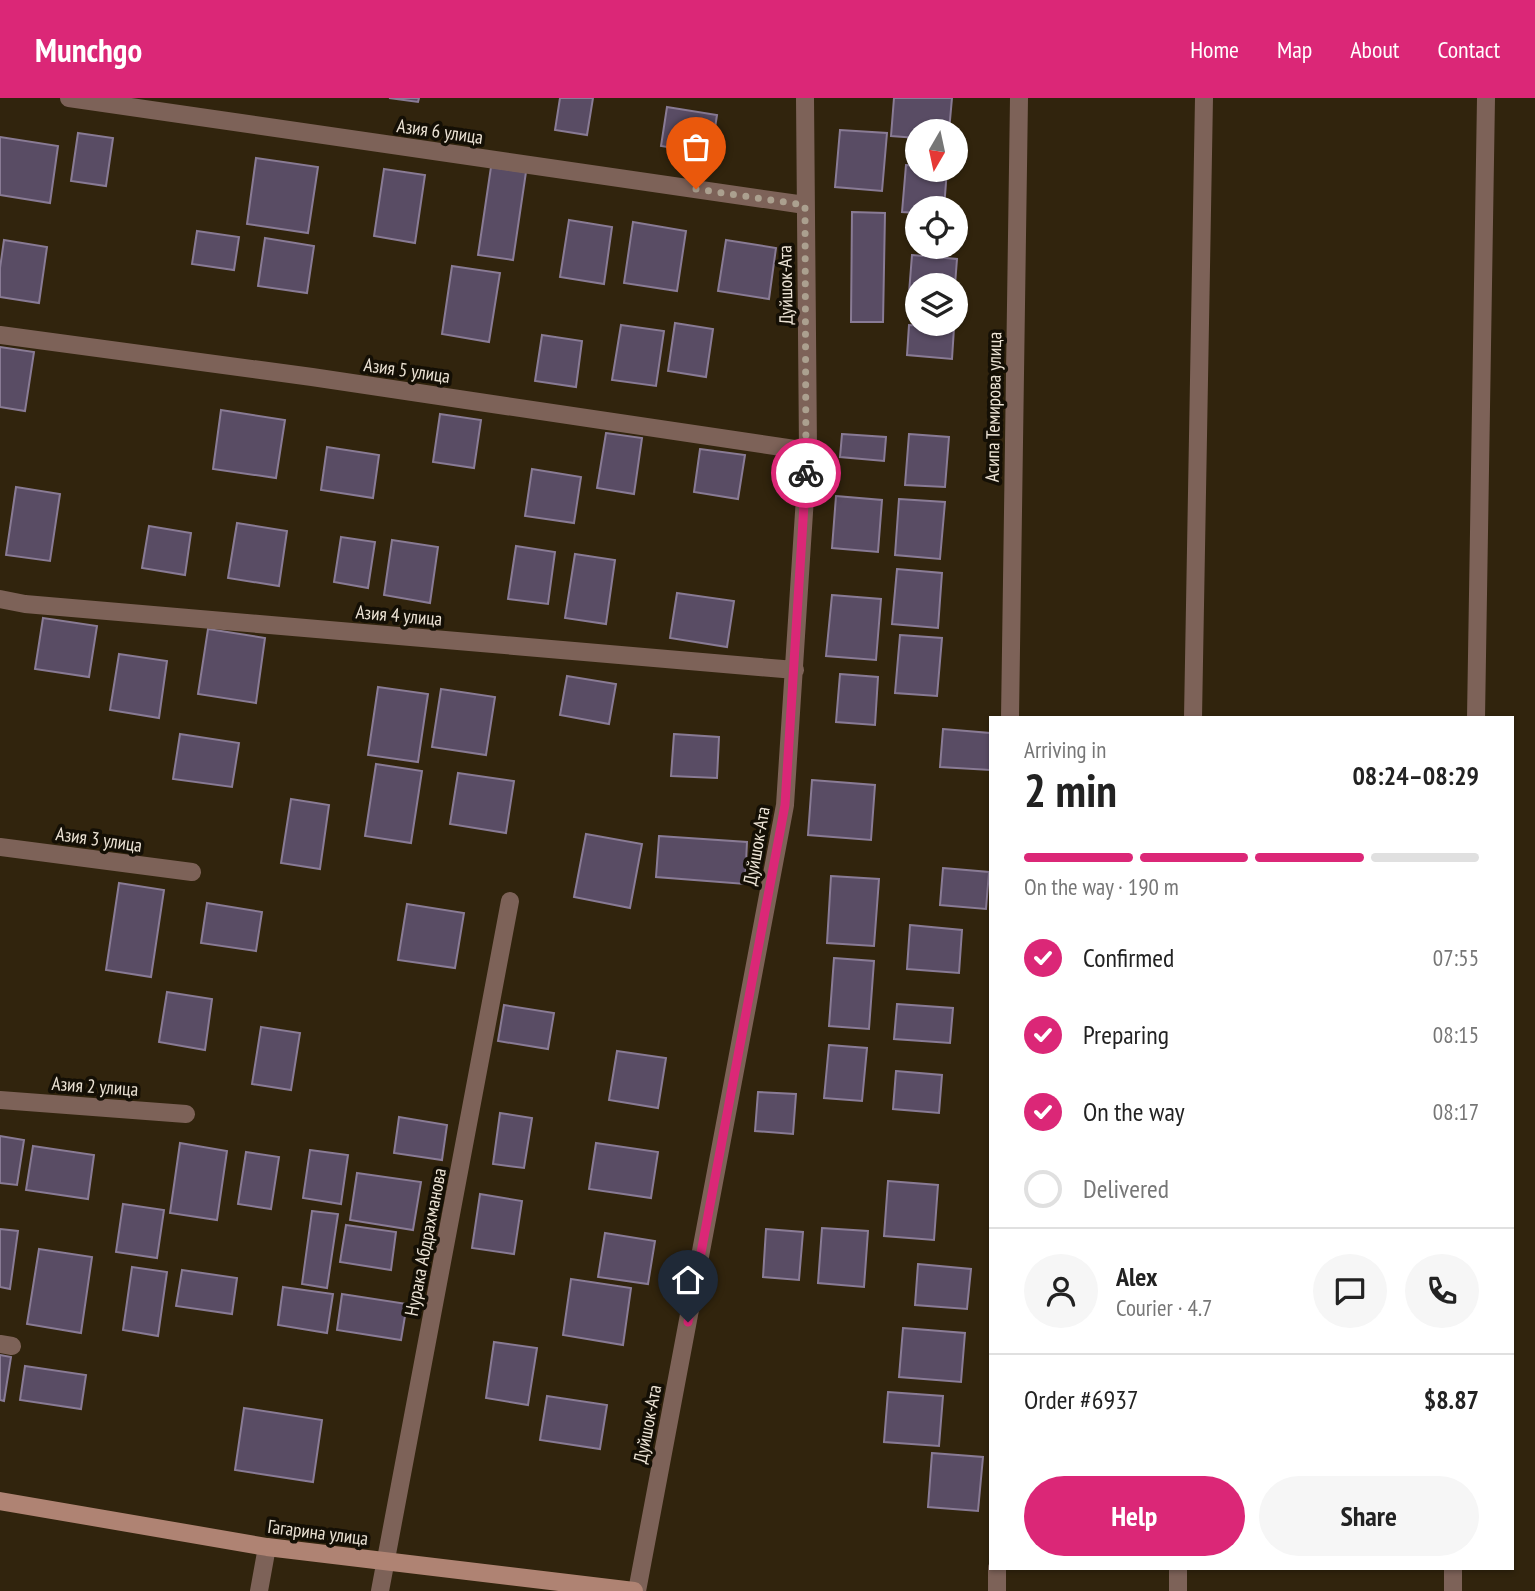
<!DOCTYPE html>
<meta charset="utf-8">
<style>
:root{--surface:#fff;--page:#f6f6f6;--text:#222;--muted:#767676;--line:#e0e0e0;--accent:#db2777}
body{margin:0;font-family:"PT Sans Narrow",sans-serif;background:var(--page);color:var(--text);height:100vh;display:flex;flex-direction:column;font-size:26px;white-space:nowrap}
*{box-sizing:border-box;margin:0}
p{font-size:23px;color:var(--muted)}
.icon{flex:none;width:38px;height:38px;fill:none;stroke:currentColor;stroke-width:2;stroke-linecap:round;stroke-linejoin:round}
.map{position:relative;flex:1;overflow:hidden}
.panel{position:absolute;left:989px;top:618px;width:525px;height:854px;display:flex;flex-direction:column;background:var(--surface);border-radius:0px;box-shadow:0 2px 5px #0004}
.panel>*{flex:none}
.needle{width:46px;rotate:189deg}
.tools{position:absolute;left:905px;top:21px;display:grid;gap:14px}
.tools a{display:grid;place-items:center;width:63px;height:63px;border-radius:50%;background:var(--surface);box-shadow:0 2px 5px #0004;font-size:35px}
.pin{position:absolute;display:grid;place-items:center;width:60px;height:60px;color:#fff;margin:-72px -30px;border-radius:50% 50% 50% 0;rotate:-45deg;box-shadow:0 0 7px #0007}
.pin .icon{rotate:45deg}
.courier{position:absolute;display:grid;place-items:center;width:70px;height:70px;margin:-35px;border:5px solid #db2777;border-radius:50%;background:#fff;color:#222;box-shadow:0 2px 9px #0007}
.headline em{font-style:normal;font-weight:600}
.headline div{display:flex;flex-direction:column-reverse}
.headline{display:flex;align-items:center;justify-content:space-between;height:119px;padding:0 35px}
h1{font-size:46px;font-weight:600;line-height:52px}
.bar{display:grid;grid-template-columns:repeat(4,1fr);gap:10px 7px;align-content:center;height:84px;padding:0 35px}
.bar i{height:9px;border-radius:5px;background:var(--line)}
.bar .current{background:var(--accent)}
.bar p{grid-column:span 4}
.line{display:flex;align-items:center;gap:18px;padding:0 35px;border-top:2px solid var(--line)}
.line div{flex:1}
.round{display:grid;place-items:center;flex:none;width:74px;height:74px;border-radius:37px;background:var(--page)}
ol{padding:0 35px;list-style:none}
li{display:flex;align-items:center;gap:21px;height:77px}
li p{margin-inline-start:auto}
li .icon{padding:7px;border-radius:50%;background:var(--accent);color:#fff;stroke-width:4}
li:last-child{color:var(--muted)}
li i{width:38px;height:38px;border:4px solid var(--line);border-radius:50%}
.action{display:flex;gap:14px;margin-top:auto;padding:14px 35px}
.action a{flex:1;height:80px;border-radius:42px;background:var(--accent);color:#fff;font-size:28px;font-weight:600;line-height:80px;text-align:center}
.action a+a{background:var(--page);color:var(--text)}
header{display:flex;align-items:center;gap:42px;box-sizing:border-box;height:98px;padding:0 35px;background:var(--accent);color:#fff}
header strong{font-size:33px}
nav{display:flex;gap:38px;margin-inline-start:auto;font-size:24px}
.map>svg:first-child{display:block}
.building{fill:#594c64;stroke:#897b95;stroke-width:2}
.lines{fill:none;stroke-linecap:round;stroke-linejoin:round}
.street{stroke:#7d6258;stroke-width:18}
.secondary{stroke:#af8373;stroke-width:18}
.done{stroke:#aba08f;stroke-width:7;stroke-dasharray:0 12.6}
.route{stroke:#db2777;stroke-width:9}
.labels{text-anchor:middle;stroke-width:7;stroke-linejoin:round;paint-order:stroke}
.street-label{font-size:19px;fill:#ece3d5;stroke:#140f05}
</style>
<header>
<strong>Munchgo</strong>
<nav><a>Home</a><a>Map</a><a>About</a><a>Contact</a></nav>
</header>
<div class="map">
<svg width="1535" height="1493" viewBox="0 0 1535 1493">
<rect width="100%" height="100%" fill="#31240d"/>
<path class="building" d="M389,0H419L418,4Z
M560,0H593L587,37L555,32Z
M894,0H952L949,33H917V40L891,38Z
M667,9L717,17L711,56L661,48Z
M840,32L887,35L882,93L835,89Z
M78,35L113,40L106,88L71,83Z
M0,39L58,48L50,105L0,97Z
M256,60L318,69L308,135L247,126Z
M906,67L917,68V72H947L944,110H917V115L902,114Z
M491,69L526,74L513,162L478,157Z
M384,71L425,77L415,145L374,138Z
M852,114L885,115L883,224H851Z
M569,122L612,129L604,186L560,179Z
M633,124L686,133L677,193L624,185Z
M197,133L239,139L234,172L192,166Z
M265,140L314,148L307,195L258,188Z
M4,142L47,149L39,205L0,199V170Z
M726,142L776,150L769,201L718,193Z
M912,157L957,161L955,187H917V195H909Z
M452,168L500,175L489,244L442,236Z
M675,225L713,231L706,279L668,273Z
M621,227L664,233L656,288L612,282Z
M909,227L954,230L952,261L907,257Z
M542,237L582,243L576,289L535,283Z
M0,249L34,254L25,313L0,309Z
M221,312L285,322L276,380L213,371Z
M440,316L481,322L474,370L433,364Z
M606,335L642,340L634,396L597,390Z
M842,336L886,339L884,363L840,359Z
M909,336L949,339L945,389L905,387Z
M327,349L379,357L373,400L321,392Z
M700,351L745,357L738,401L694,394Z
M532,371L581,379L574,425L525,418Z
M16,389L60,396L50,463L6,457Z
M836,398L882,402L878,454L832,450Z
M899,401L945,404L940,461L895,457Z
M237,425L287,433L279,488L228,480Z
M149,428L191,435L185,477L142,470Z
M341,439L375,444L368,490L334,484Z
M392,442L438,449L430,505L384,497Z
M516,448L555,454L548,506L508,501Z
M575,456L615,462L606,526L565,520Z
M897,471L942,475L938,530L892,526Z
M677,495L734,503L727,549L670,540Z
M832,497L881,501L876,562L826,558Z
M43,520L97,528L89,579L35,571Z
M208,531L265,540L256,605L198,596Z
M900,537L942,540L937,598L895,595Z
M119,556L167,563L159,620L110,612Z
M840,576L878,579L875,627L836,624Z
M567,578L616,586L609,626L560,617Z
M378,589L428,596L418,664L368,657Z
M441,591L495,599L486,657L432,649Z
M943,631L990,635V672L940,669Z
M180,636L239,645L232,689L173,681Z
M674,636L719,639L717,680L671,678Z
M376,666L422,673L411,745L365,738Z
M458,675L514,683L506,735L450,726Z
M812,682L875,687L871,742L808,737Z
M291,701L329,707L320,771L281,765Z
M586,736L642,746L630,810L574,799Z
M659,738L747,744L745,786L656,779Z
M943,770L989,774L986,811L940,807Z
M831,778L879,781L874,848L827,845Z
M119,785L164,792L151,879L106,872Z
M207,805L262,814L256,853L201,845Z
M407,806L464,815L455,870L398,862Z
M910,827L962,832L959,875L907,871Z
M834,860L874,863L869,931L829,928Z
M167,894L212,901L205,952L159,944Z
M897,906L953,910L950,945L894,941Z
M504,907L554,915L548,951L498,943Z
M261,929L300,935L291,992L252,986Z
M829,947L867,950L862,1003L824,1000Z
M617,953L666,960L658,1010L609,1002Z
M896,973L942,977L939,1015L893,1011Z
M758,994L796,996L793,1036L755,1033Z
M500,1015L532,1020L524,1070L493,1066Z
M399,1019L447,1027L442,1062L394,1055Z
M0,1038L24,1042L17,1087L0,1085Z
M180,1045L227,1053L217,1122L170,1115Z
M596,1045L658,1054L651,1100L589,1091Z
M33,1048L94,1057L88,1101L26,1092Z
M310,1052L348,1057L341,1106L303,1100Z
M246,1054L279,1059L271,1111L238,1106Z
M357,1075L421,1084L413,1132L350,1122Z
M888,1083L938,1087L934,1142L884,1138Z
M480,1096L522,1103L514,1156L472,1150Z
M123,1106L164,1112L157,1160L116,1154Z
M312,1113L338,1116L327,1190L302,1186Z
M346,1127L396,1134L391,1172L340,1164Z
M822,1130L868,1133L864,1189L818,1185Z
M0,1131L18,1133L10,1191L0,1189Z
M766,1131L803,1134L799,1182L763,1179Z
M605,1135L655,1143L648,1186L598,1179Z
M39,1151L92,1159L81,1235L27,1226Z
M918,1166L971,1171L967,1211L915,1207Z
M132,1169L167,1174L158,1238L123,1232Z
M182,1172L237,1180L232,1216L176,1208Z
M571,1181L631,1190L623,1247L563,1237Z
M283,1189L333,1196L327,1235L278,1227Z
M342,1196L407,1206L401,1242L337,1232Z
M903,1230L965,1235L961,1284L899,1279Z
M494,1244L537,1250L528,1307L486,1300Z
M0,1257L11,1259L4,1303L0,1302Z
M25,1268L86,1277L81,1311L20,1302Z
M888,1294L943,1298L939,1348L884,1344Z
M547,1298L607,1307L600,1351L540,1342Z
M244,1310L322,1322L313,1384L235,1372Z
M932,1355L983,1359L978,1413L928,1409Z"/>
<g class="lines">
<path class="street" d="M69,0L805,107
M0,237L312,279L808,353
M0,501L25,506L795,572
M1010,620L1019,0
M1193,620L1204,0
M1476,620L1486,0
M0,749L192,774
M0,1002L186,1016
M0,1246L12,1248
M259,1493L267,1449
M380,1493L510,803
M637,1493L785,707L808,353L805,0
M997,1493V1470
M1178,1493V1470
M1453,1493V1470"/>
<path class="secondary" d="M0,1403L267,1449L634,1493"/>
</g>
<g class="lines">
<path class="done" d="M696,91L805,107L806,375"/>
<path class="route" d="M688,1224L785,707L806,375"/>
</g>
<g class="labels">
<g class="street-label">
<text transform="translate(440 33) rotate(8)" y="7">Азия 6 улица</text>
<text transform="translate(785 187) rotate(-91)" y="7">Дуйшок-Ата</text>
<text transform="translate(407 272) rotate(8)" y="7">Азия 5 улица</text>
<text transform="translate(993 309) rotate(-89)" y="7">Асипа Темирова улица</text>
<text transform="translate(399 517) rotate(5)" y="7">Азия 4 улица</text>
<text transform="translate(99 741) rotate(8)" y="7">Азия 3 улица</text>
<text transform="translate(756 748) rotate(-80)" y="7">Дуйшок-Ата</text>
<text transform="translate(95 988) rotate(4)" y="7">Азия 2 улица</text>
<text transform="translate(425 1144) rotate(-79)" y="7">Нурака Абдрахманова</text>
<text transform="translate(647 1326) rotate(-79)" y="7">Дуйшок-Ата</text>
<text transform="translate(318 1434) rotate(7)" y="7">Гагарина улица</text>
</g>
</g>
</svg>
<div class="tools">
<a><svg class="needle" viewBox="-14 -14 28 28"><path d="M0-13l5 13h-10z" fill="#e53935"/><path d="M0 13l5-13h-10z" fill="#767676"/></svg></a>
<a><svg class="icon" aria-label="locate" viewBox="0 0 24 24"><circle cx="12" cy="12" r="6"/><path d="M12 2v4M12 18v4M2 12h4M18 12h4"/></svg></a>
<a><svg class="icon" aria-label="layers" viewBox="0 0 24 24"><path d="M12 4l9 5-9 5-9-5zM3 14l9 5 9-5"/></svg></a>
</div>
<div class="pin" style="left:696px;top:91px;background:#ea580c"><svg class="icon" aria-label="bag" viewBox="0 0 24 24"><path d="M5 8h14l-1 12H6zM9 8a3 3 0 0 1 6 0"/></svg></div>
<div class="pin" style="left:688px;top:1224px;background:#1f2937"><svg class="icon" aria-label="home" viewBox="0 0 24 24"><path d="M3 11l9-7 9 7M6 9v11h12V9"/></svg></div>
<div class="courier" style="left:806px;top:375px"><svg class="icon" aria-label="bike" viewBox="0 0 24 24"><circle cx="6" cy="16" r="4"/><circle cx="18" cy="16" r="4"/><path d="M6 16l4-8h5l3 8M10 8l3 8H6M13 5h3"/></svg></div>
<section class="panel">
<div class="headline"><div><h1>2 min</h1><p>Arriving in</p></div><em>08:24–08:29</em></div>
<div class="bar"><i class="current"></i><i class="current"></i><i class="current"></i><i></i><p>On the way · 190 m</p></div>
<ol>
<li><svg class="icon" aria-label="check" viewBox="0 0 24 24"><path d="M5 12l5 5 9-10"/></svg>Confirmed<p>07:55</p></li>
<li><svg class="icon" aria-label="check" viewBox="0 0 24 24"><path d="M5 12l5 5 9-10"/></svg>Preparing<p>08:15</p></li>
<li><svg class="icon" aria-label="check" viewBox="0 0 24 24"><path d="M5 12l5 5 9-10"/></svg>On the way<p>08:17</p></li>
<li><i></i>Delivered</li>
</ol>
<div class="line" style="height:126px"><a class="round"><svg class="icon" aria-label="person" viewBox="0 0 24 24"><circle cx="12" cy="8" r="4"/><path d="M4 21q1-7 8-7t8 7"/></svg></a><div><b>Alex</b><p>Courier · 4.7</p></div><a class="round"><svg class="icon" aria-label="chat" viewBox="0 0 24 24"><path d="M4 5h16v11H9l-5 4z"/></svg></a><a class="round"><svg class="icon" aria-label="phone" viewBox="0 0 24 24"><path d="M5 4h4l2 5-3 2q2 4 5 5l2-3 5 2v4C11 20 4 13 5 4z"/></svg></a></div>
<div class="line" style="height:91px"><div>Order #6937</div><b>$8.87</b></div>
<div class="action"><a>Help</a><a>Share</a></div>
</section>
</div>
